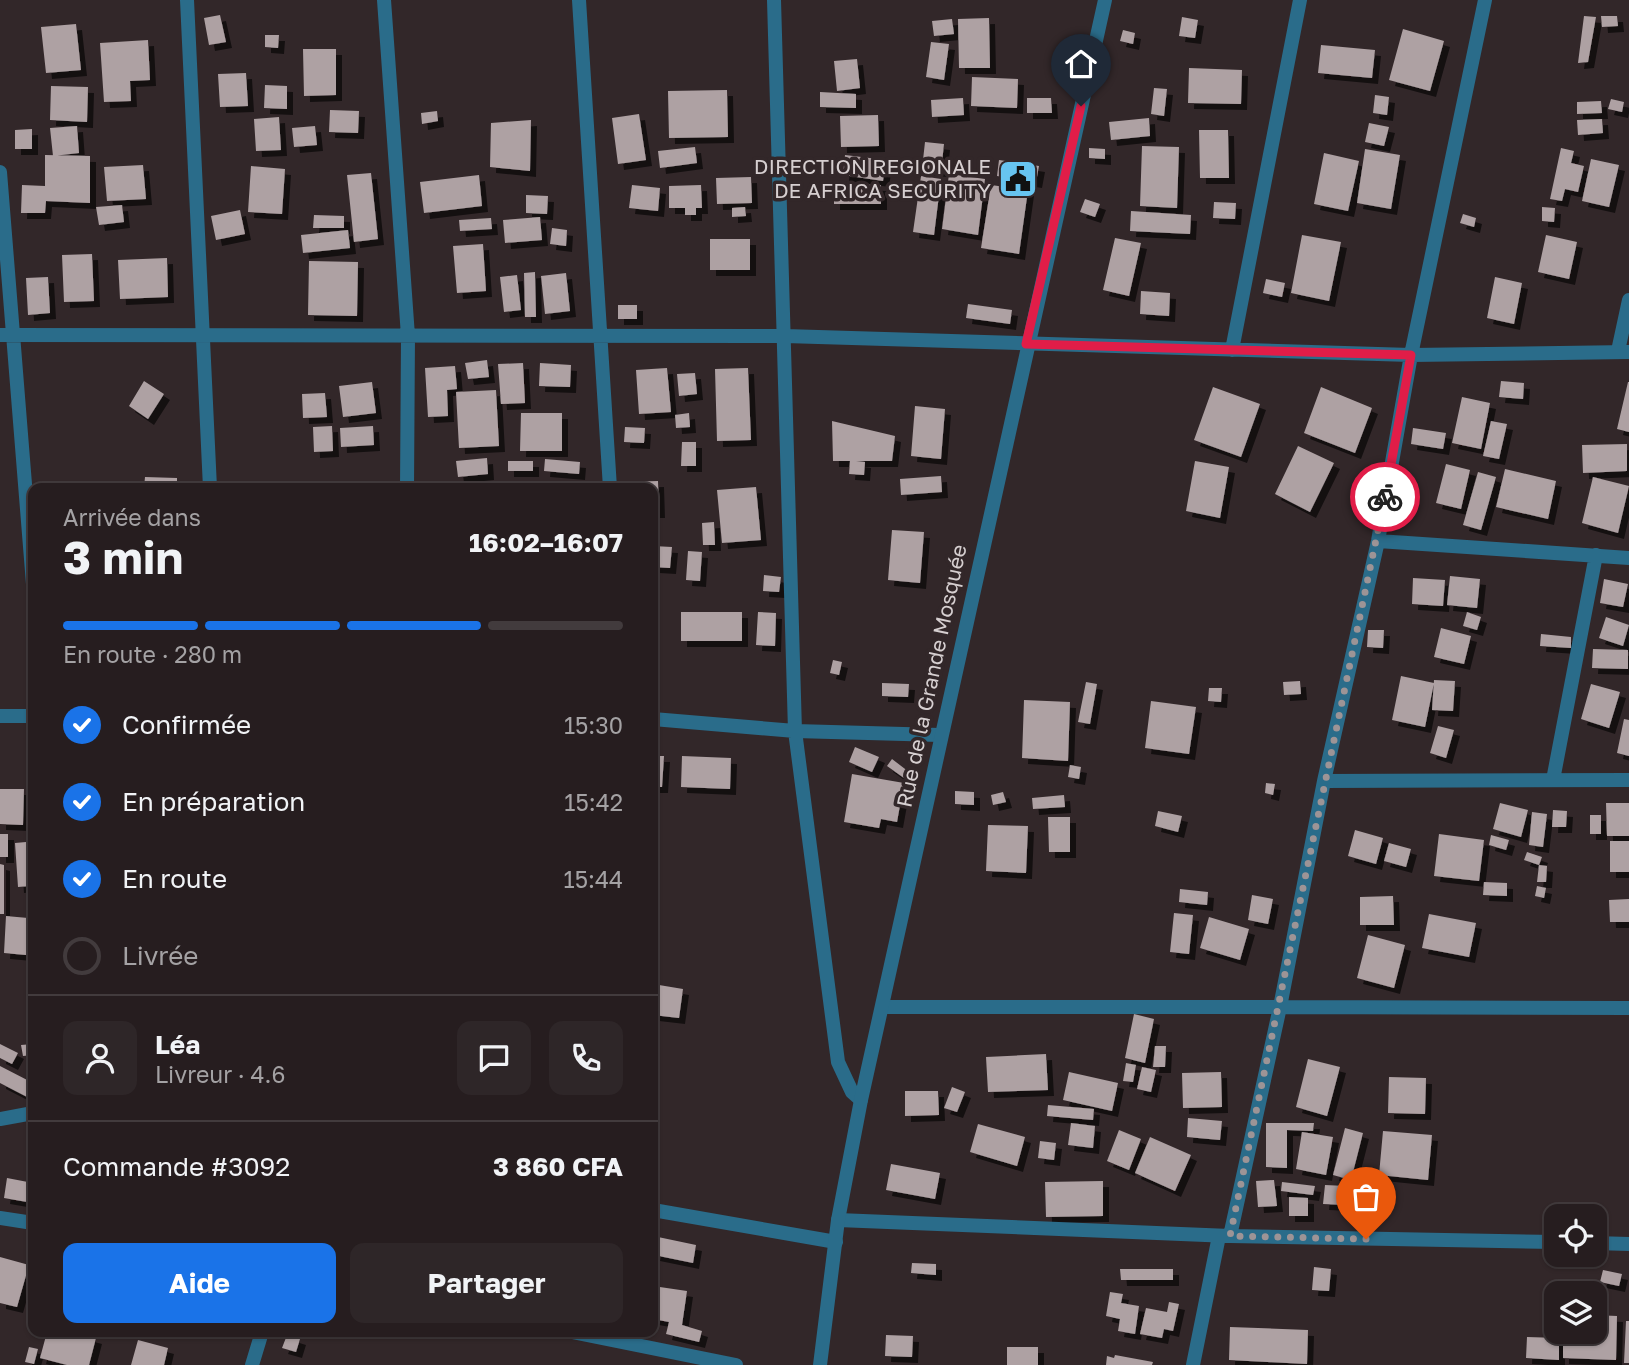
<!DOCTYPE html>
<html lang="fr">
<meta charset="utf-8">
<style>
:root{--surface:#261d1f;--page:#2e2628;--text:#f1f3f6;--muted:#a4a2a4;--line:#423b3d;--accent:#1a73e8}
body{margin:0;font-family:"Golos Text",sans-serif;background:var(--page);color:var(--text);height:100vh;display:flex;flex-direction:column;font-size:26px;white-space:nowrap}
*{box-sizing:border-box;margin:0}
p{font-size:23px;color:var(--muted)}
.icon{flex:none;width:38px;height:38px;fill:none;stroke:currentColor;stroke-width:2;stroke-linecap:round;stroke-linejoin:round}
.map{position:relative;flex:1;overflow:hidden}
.drawer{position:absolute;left:28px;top:483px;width:630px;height:854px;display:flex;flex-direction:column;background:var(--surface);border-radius:14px;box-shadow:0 2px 5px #0004,0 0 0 2px var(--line)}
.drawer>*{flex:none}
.controls{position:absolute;left:1544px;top:1204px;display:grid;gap:14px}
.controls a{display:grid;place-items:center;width:63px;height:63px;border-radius:14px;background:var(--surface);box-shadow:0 2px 5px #0004,0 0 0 2px var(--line);font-size:35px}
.pin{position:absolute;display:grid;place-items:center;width:60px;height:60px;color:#fff;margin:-72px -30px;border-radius:50% 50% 50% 0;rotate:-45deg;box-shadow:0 0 7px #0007}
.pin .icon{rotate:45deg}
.courier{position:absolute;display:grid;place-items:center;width:70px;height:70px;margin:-35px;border:5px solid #e11d48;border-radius:50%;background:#fff;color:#222;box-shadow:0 2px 9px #0007}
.overview em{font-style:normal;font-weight:700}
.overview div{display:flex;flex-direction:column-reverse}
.overview{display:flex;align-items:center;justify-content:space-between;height:119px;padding:0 35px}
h1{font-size:46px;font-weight:700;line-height:52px}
.bar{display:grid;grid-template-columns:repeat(4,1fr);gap:10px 7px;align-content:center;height:84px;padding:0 35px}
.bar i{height:9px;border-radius:5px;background:var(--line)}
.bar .on{background:var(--accent)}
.bar p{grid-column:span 4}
.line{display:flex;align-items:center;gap:18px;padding:0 35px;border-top:2px solid var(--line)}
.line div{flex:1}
.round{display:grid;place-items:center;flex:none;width:74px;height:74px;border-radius:14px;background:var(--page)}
ol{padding:0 35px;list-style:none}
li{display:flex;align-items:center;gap:21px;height:77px}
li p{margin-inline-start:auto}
li .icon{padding:7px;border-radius:50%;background:var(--accent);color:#fff;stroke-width:4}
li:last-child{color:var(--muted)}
li i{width:38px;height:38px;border:4px solid var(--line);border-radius:50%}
.cta{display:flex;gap:14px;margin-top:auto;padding:14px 35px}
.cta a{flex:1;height:80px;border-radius:14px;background:var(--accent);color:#fff;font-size:28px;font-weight:700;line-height:80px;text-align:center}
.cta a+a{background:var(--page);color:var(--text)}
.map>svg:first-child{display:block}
.building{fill:#aea1a3;filter:url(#shadow)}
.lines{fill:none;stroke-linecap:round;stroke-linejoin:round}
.minor{stroke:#2a6c8a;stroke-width:14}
.tertiary{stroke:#2a6c8a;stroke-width:14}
.done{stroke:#9d9496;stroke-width:7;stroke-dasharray:0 12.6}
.route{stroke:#e11d48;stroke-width:9}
.labels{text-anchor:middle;stroke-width:7;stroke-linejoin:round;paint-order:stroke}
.poi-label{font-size:21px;fill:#d6cfd0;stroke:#322729;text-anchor:end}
.street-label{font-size:21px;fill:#d6cfd0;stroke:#322729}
</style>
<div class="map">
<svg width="1629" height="1365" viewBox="0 0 1629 1365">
<defs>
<filter id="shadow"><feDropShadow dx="6" dy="6" stdDeviation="0" flood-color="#0009"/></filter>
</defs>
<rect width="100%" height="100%" fill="#322729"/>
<path class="building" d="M220,15L226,42L209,45L204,18Z
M1584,16L1596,17L1588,62L1578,63Z
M1601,16H1617L1618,26L1602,27Z
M1182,17L1198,20L1195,38L1179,36Z
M989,18L990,68H959L958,19Z
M952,19L954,34L934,36L932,21Z
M76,24L81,70L46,73L41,27Z
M1403,29L1444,41L1430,91L1389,80Z
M1123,30L1135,33L1133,44L1120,41Z
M265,35H279L278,48L265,47Z
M148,40L150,80L130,81L131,101L104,102L100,43Z
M931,42L949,44L944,80L926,77Z
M1321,45L1375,50L1372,78L1318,73Z
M303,49H336V95L304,96Z
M857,59L860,88L837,91L834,61Z
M1189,68L1242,70L1241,104L1188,103Z
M246,73L248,106L220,107L218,74Z
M972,77L1018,79L1017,108L971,106Z
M265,85L287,86V109L264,108Z
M51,86L88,87L87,122L50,120Z
M1154,88L1167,89L1164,116L1151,114Z
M727,90L728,137L669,138L668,91Z
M820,92L856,94V108L820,107Z
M1375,95L1389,97L1387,115L1373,113Z
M963,98L964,115L932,117L931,100Z
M1027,98H1051L1052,113H1027Z
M1611,99L1624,102L1622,112L1608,109Z
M1601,101L1602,113L1577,114V102Z
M330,110L359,111L358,133L329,132Z
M437,111L438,121L422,124L421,113Z
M639,114L646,160L618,164L612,118Z
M878,115L879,146L841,147L840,116Z
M279,117L281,150L256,151L254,119Z
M1149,118L1150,136L1111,140L1109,122Z
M1602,119L1603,133L1578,135L1577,120Z
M531,120L530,171L490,167L491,123Z
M1369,123L1389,127L1384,146L1365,142Z
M77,126L79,153L53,156L50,128Z
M315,126L317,145L294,147L292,128Z
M32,129V149H15V130Z
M1199,130H1228L1229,178H1200Z
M925,142L944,144L941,171L922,169Z
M1142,146L1179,147L1177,208L1140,206Z
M695,147L697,163L660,168L658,151Z
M1089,148L1105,149V159L1089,158Z
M1561,148L1574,151L1571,163L1584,166L1578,192L1565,189L1562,201L1550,199Z
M1365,149L1400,155L1391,209L1357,203Z
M1324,153L1359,161L1348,211L1314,204Z
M45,155L90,156V203L46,201L45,213H21L22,185L45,186Z
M845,155L886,160L883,181L843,175Z
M1591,159L1619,165L1609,207L1582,201Z
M999,160L1039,166L1036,182L997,176Z
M143,165L146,199L107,201L104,167Z
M251,166L285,169L282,214L248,212Z
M371,173L378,239L354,242L347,175Z
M949,174L985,179L978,235L942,229Z
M479,175L482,206L424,213L420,182Z
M921,176L941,179L934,235L913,232Z
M751,177L752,203L717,204L716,178Z
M834,184L881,185V204H834Z
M632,185L660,188L658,211L629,208Z
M701,185L702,208H696V215H685V208H669V186Z
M991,185L1028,190L1019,254L981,248Z
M526,195L548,196L547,214L526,213Z
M1085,199L1100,204L1095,217L1080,212Z
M1214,202L1236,203L1235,219L1213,218Z
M122,205L124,222L99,225L96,207Z
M745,207L746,216L732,217V208Z
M1542,207L1555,208L1554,222L1542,221Z
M240,210L245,234L216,240L211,216Z
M1131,211L1191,215L1190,234L1130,231Z
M1463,214L1476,218L1474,227L1460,223Z
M314,215L344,216V228H313Z
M540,217L542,240L505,243L503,220Z
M491,218L492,229L460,231L459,220Z
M552,228L567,230L566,246L550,244Z
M348,230L350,248L303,253L301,235Z
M1302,235L1341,242L1329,301L1291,293Z
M1546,235L1577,242L1569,279L1538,272Z
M1115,238L1141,243L1129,296L1103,290Z
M710,239H750V270H710Z
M483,244L486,291L457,293L453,246Z
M92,254L94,301L64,302L62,255Z
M167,258L168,297L120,299L118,260Z
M309,261L358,262L357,316L308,315Z
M535,272L536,317H525L524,273Z
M566,273L570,311L545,314L541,276Z
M517,275L521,310L504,312L500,277Z
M48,277L50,313L28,315L26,278Z
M1495,277L1522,283L1514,324L1487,318Z
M1266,279L1285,283L1282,297L1263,293Z
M1141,291L1170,293L1169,316L1140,314Z
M968,304L1012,310L1010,324L966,318Z
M618,305H637V319H618Z
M487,360L489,377L468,379L465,363Z
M523,363L525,403L501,404L498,364Z
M540,363L571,365L570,387L539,386Z
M455,366L457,389L447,390L448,416L428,417L425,368Z
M667,368L671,412L639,414L636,370Z
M748,368L751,440L717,441L715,369Z
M695,373L697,394L679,396L677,374Z
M144,381L164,394L148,419L129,406Z
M1501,381L1524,383L1523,399L1499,397Z
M372,382L376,413L343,417L339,386Z
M1628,382H1629V432L1617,429Z
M1213,387L1260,404L1241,457L1194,440Z
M1321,387L1372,408L1355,453L1304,433Z
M496,390L499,446L459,448L456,392Z
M325,393L327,417L303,418L302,394Z
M1462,397L1490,403L1481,449L1452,443Z
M915,406L945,409L941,459L911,456Z
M521,413H562V451H520Z
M689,413L690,427L676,428L675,415Z
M832,421L895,436L892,461H856L865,462L864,475L849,474L850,461H833Z
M1491,421L1507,424L1499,459L1483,456Z
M332,426L333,451L314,452L313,427Z
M373,426L374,445L341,447L340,428Z
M625,427L645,428L644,443L624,442Z
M1413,428L1446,433L1443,449L1411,444Z
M682,442H696V466H681Z
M1627,444V471L1583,473L1582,445Z
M1298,446L1334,463L1310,512L1275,494Z
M487,458L488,474L458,477L456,461Z
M545,459L580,462L579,474L544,471Z
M508,461H533V471H508Z
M1195,461L1229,467L1220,518L1186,511Z
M1446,464L1470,470L1461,509L1436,503Z
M1505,469L1556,481L1548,519L1496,507Z
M1478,472L1496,477L1481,530L1463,525Z
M941,476L942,492L901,495L900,479Z
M145,477L177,478V488H144Z
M1593,477L1629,486L1618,533L1582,523Z
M189,481L201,482V488H188Z
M658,481L659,512H653V488H626V482Z
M756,487L761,540L722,543L717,490Z
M714,522L715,545H703L702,523Z
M892,530L924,532L920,583L888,580Z
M653,546L672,547L670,568L653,567Z
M688,551L702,552L700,581L686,580Z
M764,575L781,577L779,592L763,591Z
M1450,576L1480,579L1477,608L1447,605Z
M1413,578L1445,580L1443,606L1412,604Z
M1604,579L1628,584L1623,607L1600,603Z
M681,612H742V641H681Z
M758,612L776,613L775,646L756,645Z
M1467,612L1481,617L1477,630L1463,626Z
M1606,617L1629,625L1623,646L1599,638Z
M1441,628L1471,636L1464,664L1434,657Z
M1368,630H1384L1383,648L1367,647Z
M1541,634L1571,637V648L1540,646Z
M1593,649L1628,650V669L1592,668Z
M833,660L842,662L839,675L830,673Z
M1401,676L1434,683L1425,727L1392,720Z
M1434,680L1455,681L1453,711L1432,710Z
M1300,681L1301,694L1284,695L1283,682Z
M1086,682L1097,684L1090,724L1078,722Z
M882,683L909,684L908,697L882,696Z
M1591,684L1620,692L1609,728L1581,719Z
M1209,688H1222L1221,702L1208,701Z
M1024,700L1070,702L1068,761L1022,758Z
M1151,701L1196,707L1189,754L1145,748Z
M1624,719L1629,720V756L1617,753Z
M1438,726L1454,730L1446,758L1430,753Z
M855,747L879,757L872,772L849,762Z
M653,756H664L662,787H653Z
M682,756L731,758L730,789L681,787Z
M892,759L909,772L904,778L887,766Z
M1070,765L1081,767L1079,779L1068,777Z
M852,774L904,783L897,822L881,819L879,828L844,822Z
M1266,783L1275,784L1273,795L1265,793Z
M0,789H24L23,825L0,824Z
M955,791L974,792V805L955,804Z
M1003,792L1006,802L993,805L991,795Z
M1064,795L1065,807L1033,809L1032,798Z
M1500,803L1528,810L1521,837L1493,829Z
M1606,803H1629V836H1607Z
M1553,810L1567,811L1566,827H1552Z
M1158,811L1182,816L1178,832L1155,826Z
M1532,812L1547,814L1543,847L1529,845Z
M1590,815H1601V834H1590Z
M1048,817H1070V852H1049Z
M988,825L1028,826L1026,873L986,871Z
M1355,830L1383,838L1376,864L1348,856Z
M0,834H8V857H0Z
M1439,834L1484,840L1479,881L1434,876Z
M1491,835L1509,840L1506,850L1489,845Z
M1610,841H1629V872H1610Z
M26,842L30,886L18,887L15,843Z
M1389,843L1411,849L1406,867L1384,861Z
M1527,852L1542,857L1539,865L1524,860Z
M0,864L4,865V914H0Z
M1539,865L1547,866L1546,882H1537Z
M1484,882L1507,883V896L1483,895Z
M1537,886L1546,888L1544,898L1535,896Z
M1180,889L1208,892L1207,905L1179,902Z
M1252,895L1273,899L1268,924L1248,920Z
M1393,896L1394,925H1360V897Z
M1629,899V922H1610L1609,900Z
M1174,913L1193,915L1189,954L1170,952Z
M1429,914L1476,923L1469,957L1422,948Z
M6,916L28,918L26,955L4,953Z
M1209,917L1249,929L1240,960L1200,948Z
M1368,935L1405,945L1394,988L1357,978Z
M653,984L683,989L679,1018L653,1015Z
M1134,1014L1154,1019L1145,1063L1125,1058Z
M0,1044L18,1053L12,1064L0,1058Z
M33,1044V1055L23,1056L21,1045Z
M1155,1046H1166L1165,1067H1153Z
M1046,1054L1048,1090L988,1092L986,1057Z
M1308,1059L1340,1067L1327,1116L1296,1107Z
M1126,1063L1136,1065L1133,1082L1123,1081Z
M0,1066L33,1083V1100L0,1083Z
M1142,1067L1156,1070L1151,1092L1137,1089Z
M1069,1072L1118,1083L1112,1111L1063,1100Z
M1221,1072L1222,1107L1183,1108L1182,1073Z
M1389,1077L1426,1078L1425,1114L1388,1113Z
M952,1087L965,1092L957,1112L944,1108Z
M905,1091H938L939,1115L905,1116Z
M1048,1105L1094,1109L1093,1120L1047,1116Z
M1188,1118L1222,1121L1220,1140L1187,1137Z
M1071,1123L1095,1126L1093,1148L1068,1145Z
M1266,1123H1314L1313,1131L1287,1130V1168L1266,1167Z
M978,1124L1025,1137L1017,1166L970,1152Z
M1345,1128L1363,1133L1351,1180L1333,1175Z
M1119,1130L1141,1139L1129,1170L1107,1161Z
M1383,1131L1432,1135L1428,1180L1379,1175Z
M1302,1132L1333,1137L1326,1175L1296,1169Z
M1150,1137L1191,1155L1175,1191L1135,1173Z
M1040,1141L1056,1143L1054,1160L1038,1158Z
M891,1164L940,1173L935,1199L886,1190Z
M7,1178L33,1183V1203L4,1198Z
M1274,1180L1277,1206L1258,1207L1256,1181Z
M1103,1181V1216L1046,1217L1045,1182Z
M1282,1182L1315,1186L1313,1195L1281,1191Z
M1325,1185L1346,1186L1345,1205L1323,1204Z
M1289,1197L1308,1198V1216H1289Z
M658,1237L696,1245L693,1263L654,1255Z
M0,1257L29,1265L17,1307L0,1303Z
M912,1263L936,1264V1275L911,1273Z
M1314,1267L1331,1269L1329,1291L1312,1290Z
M1120,1269H1173V1280H1121Z
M1603,1270L1622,1274L1619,1286L1600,1282Z
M653,1286L687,1291L682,1325L702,1331L699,1342L666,1334L669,1322L653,1319Z
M1110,1292L1123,1294L1121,1303L1139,1306L1135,1334L1118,1331L1120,1319L1106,1316Z
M1169,1302L1179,1304L1173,1331L1164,1329L1162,1338L1140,1334L1146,1308L1167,1312Z
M1594,1315L1617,1316L1616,1360L1563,1358V1332H1594Z
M1626,1321H1629V1363H1624Z
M1230,1327L1308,1330L1307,1364L1229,1360Z
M47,1332H73L96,1338L89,1365H67L40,1358Z
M287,1335L300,1339L296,1352L282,1348Z
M886,1335L913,1336L912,1357L885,1356Z
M1527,1337L1559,1338V1360L1526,1358Z
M138,1340L168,1348L164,1365H131Z
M29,1347L38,1349L34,1364L25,1362Z
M1007,1347H1038V1365H1007Z
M1115,1355L1153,1362L1152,1365H1106L1107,1356L1114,1358Z"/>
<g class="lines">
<path class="minor" d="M187,0L210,488
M384,0L408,336L407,488
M579,0L610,488
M774,0L795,731L838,1062L852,1092L861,1100
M0,172L33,584
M0,335L785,336L1411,355L1629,352
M1232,350L1300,0
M1618,351L1629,300
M1378,541L1629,558
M0,716H33
M653,719L795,731L940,735
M1553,780L1596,555
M1324,781L1629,780
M884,1007H1280L1324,781L1378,541L1411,355L1485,0
M0,1119L33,1113
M653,1210L836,1242
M0,1218L33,1223
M838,1220L1230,1236L1556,1242
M1230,1236L1280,1007L1629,1008
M1594,1243L1629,1244
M572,1332L736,1365
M252,1365L262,1332
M1193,1365L1219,1236"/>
<path class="tertiary" d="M820,1365L838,1220L861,1100L1105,0"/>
</g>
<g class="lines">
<path class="done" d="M1366,1239L1230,1236L1385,497"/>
<path class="route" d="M1081,106L1026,344L1411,355L1385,497"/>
</g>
<defs>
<g id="civic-square" transform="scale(2.0125)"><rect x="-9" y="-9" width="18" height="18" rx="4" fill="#67c4f0" stroke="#322729"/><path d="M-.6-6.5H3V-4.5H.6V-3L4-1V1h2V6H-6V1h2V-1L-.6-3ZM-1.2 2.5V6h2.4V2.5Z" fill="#111"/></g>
</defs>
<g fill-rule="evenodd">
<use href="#civic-square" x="1018" y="179"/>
</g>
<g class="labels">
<g class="poi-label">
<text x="991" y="174">DIRECTION REGIONALE<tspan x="991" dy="24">DE AFRICA SECURITY</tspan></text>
</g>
<g class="street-label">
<text transform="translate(932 676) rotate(-78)" y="7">Rue de la Grande Mosquée</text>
</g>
</g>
</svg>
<div class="controls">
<a><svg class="icon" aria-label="locate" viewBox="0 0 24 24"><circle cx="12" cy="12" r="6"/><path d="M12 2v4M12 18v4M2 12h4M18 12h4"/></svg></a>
<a><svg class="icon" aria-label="layers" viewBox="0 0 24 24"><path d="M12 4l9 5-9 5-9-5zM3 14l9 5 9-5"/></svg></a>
</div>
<div class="pin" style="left:1366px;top:1239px;background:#ea580c"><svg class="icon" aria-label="bag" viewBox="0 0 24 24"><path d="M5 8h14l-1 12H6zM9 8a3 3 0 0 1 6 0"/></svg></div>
<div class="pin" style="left:1081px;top:106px;background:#1f2937"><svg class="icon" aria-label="home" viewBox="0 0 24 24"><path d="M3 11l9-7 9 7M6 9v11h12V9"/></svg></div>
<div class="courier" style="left:1385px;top:497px"><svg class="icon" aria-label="bike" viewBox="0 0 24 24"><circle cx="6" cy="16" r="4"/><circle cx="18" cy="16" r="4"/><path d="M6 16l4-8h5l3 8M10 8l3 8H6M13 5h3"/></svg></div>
<section class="drawer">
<div class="overview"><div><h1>3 min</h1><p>Arrivée dans</p></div><em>16:02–16:07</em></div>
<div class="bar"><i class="on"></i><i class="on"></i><i class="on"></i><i></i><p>En route · 280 m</p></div>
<ol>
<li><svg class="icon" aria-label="check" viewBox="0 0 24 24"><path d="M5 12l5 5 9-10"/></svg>Confirmée<p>15:30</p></li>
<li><svg class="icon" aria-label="check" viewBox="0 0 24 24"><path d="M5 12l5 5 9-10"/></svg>En préparation<p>15:42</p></li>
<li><svg class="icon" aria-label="check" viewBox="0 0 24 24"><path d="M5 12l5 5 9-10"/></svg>En route<p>15:44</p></li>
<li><i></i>Livrée</li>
</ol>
<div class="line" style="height:126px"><a class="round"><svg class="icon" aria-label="person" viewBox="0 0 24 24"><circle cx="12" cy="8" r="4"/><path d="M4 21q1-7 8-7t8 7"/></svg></a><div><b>Léa</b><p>Livreur · 4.6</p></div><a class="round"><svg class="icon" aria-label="chat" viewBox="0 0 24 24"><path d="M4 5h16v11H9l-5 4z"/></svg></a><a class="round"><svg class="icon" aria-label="phone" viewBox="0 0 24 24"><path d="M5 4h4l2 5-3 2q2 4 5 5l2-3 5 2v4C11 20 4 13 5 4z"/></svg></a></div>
<div class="line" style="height:91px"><div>Commande #3092</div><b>3 860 CFA</b></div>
<div class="cta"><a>Aide</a><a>Partager</a></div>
</section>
</div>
